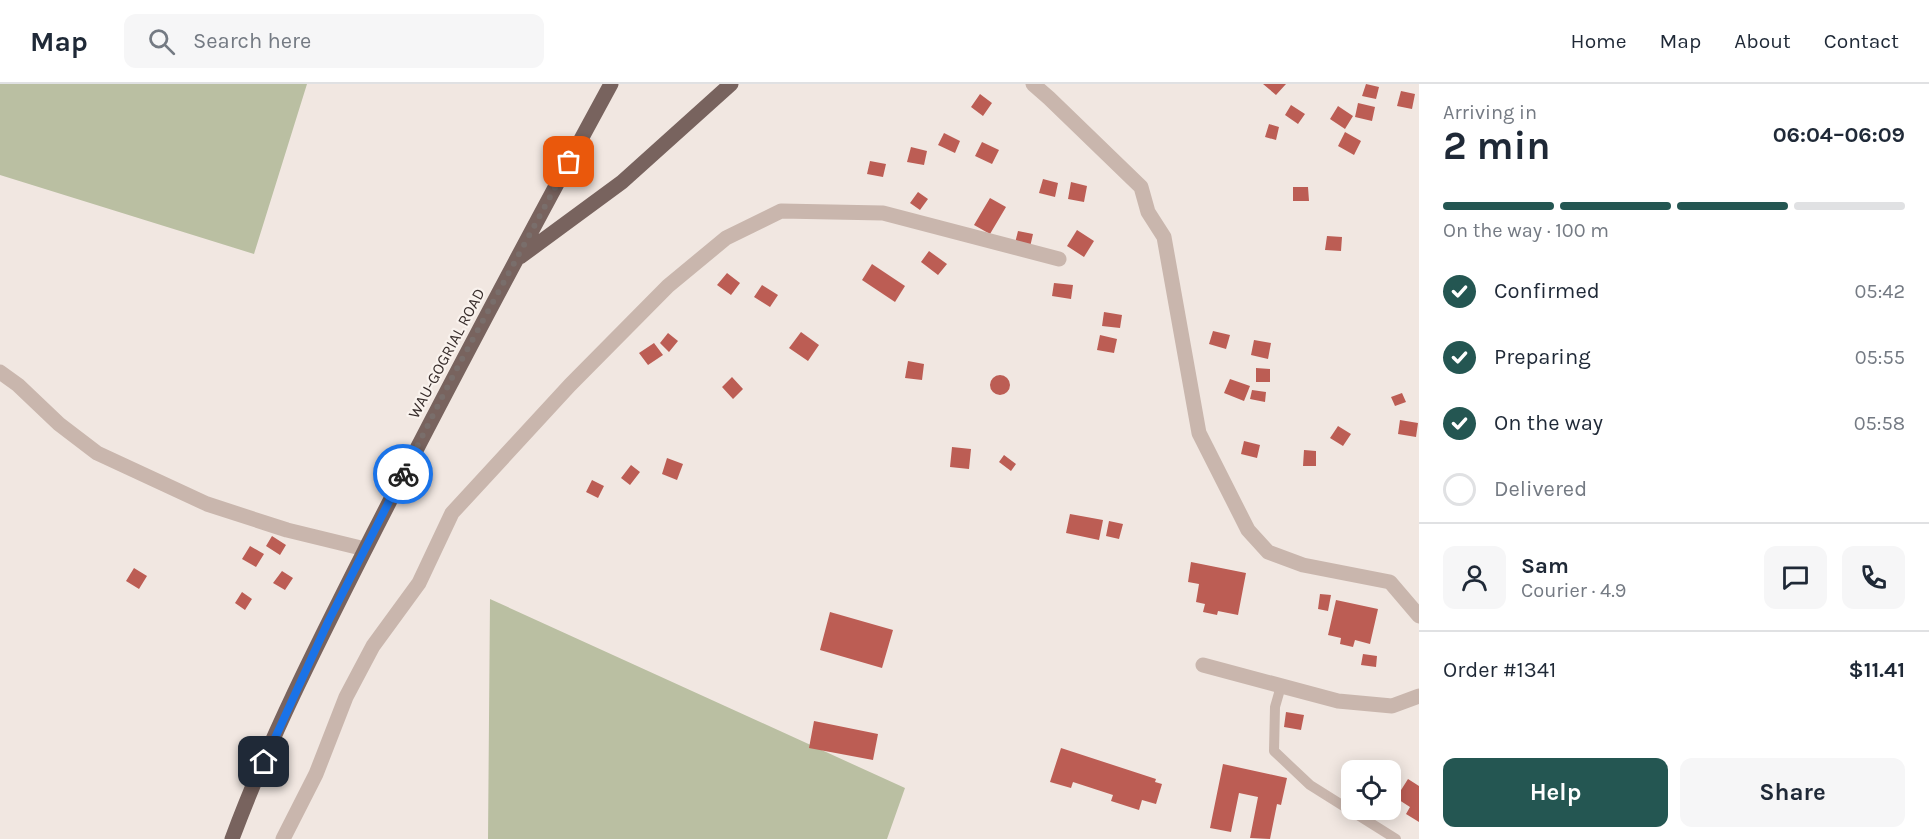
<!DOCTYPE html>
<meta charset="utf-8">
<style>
:root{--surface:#fff;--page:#f6f6f7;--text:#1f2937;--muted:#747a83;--line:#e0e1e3;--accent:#245652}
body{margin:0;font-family:Karla,sans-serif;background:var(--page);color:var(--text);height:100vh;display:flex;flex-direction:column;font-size:22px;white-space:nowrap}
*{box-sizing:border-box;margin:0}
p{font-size:20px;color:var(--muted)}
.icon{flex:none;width:33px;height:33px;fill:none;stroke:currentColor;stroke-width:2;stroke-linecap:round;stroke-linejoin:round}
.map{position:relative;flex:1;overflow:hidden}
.panel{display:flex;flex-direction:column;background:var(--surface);width:510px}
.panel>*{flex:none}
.buttons{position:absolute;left:1341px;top:676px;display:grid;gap:12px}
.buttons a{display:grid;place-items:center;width:60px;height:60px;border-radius:12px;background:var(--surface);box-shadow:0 3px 15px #0003;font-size:30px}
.pin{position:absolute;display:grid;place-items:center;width:51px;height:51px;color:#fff;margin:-26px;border-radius:12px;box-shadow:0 3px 9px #0006}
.courier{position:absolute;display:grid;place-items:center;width:60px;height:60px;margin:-30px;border:4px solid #1a73e8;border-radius:50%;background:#fff;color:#222;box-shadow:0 2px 8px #0007}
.summary em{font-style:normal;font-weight:700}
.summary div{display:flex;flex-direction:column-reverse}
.summary{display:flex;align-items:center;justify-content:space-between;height:102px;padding:0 24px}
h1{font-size:39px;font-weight:700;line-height:45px}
.bar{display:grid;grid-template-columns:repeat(4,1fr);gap:9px 6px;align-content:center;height:72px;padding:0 24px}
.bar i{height:8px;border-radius:4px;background:var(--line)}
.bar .current{background:var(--accent)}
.bar p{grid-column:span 4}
.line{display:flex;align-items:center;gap:15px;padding:0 24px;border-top:2px solid var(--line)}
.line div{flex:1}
.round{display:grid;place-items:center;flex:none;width:63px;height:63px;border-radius:12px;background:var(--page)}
ol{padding:0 24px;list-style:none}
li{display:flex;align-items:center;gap:18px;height:66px}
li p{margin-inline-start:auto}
li .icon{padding:6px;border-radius:50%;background:var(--accent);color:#fff;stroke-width:4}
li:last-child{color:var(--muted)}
li i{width:33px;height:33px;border:3px solid var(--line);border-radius:50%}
.button{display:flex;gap:12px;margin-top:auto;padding:12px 24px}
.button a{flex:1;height:69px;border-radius:12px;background:var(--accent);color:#fff;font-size:24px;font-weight:700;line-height:69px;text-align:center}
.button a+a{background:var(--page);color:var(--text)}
header{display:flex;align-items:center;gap:36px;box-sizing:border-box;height:84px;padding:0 30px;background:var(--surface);border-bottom:2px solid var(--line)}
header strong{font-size:28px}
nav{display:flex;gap:33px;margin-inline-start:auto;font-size:21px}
.search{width:420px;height:54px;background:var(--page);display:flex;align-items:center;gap:15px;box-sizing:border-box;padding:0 21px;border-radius:12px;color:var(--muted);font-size:22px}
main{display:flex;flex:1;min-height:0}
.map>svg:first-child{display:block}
.green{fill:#babfa2}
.building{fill:#bc5d54}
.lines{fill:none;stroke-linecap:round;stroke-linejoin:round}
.lane{stroke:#c9b6ad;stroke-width:10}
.street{stroke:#c9b6ad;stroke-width:15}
.primary{stroke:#78635e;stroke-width:15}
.done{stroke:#796e6b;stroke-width:6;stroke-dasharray:0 10.8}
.route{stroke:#1a73e8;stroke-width:8}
.labels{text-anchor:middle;stroke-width:4.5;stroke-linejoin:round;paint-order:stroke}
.street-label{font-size:16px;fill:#382d2b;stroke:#f9f2ed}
</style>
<header>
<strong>Map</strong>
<div class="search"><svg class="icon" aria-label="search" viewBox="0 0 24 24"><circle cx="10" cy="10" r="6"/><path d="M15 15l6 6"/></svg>Search here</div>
<nav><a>Home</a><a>Map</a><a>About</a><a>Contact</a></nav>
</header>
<main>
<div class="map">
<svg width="1419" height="755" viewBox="0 0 1419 755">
<rect width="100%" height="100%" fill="#f1e7e1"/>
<path class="green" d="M0,0H307L254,170L0,91Z
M490,515L905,704L887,755H488Z"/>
<path class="building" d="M1263,0H1286L1276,11Z
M1366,0L1379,3L1376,15L1362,12Z
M1401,7L1415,10L1412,25L1397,22Z
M980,10L992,19L983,32L971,23Z
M1358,19L1375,23L1372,37L1355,33Z
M1291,21L1305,30L1298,40L1285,31Z
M1338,22L1353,32L1345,45L1330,35Z
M1269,40L1279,43L1276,56L1265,53Z
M1345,48L1361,57L1354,71L1338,62Z
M944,49L960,57L955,69L938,61Z
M982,58L999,66L992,80L975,72Z
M911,63L927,67L924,81L907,78Z
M870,77L886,80L883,93L867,90Z
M1043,95L1058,99L1055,113L1039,109Z
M1071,98L1087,102L1084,118L1068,115Z
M1293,103H1308L1309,117H1293Z
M918,108L928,115L920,126L910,119Z
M990,114L1006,123L990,150L974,141Z
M1077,146L1094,157L1084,173L1067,162Z
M1018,147L1033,150L1030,163L1015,159Z
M1327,152L1342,153L1341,167L1325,166Z
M929,167L947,180L938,191L921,178Z
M872,180L905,202L895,218L862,196Z
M727,189L740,199L731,211L717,201Z
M1054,199L1073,201L1071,215L1052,212Z
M762,201L778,211L770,223L754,213Z
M1104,228L1122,231L1120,244L1102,242Z
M1213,247L1230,251L1226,265L1209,260Z
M801,248L819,261L808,277L789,264Z
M668,249L678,257L669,268L660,259Z
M1100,251L1117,255L1114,269L1097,266Z
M1254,256L1271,259L1268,275L1251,271Z
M654,259L663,271L648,281L639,269Z
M908,277L924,280L922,296L905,294Z
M1256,284L1270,285V298H1256Z
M990 301a10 10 0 1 1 20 0a10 10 0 1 1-20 0Z
M732,293L743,305L733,315L722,303Z
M1230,295L1250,302L1244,317L1224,309Z
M1252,306L1266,308L1265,318L1250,315Z
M1402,309L1406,318L1395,322L1391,313Z
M1400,336L1418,339L1416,353L1398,350Z
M1338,342L1351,350L1343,362L1330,354Z
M1244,357L1260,361L1257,374L1241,370Z
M952,363L971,365L969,385L950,383Z
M1304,366L1316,367V382H1303Z
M1004,371L1016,380L1011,387L999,378Z
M667,374L683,380L677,396L662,390Z
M631,381L640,388L630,401L621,394Z
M592,396L604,402L598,414L586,408Z
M1070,430L1103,436L1099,456L1066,449Z
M1109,437L1123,440L1119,455L1106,452Z
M272,452L286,461L280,471L266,462Z
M250,462L264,470L256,483L242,475Z
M1191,478L1246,489L1238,531L1218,527L1217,531L1203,528L1205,520L1196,518L1199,500L1188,498Z
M134,484L147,492L139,505L126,497Z
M282,487L293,494L285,506L273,499Z
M242,508L252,515L245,526L235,519Z
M1320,510L1331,511L1328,527L1318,525Z
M1336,516L1378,525L1370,560L1355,556L1353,563L1340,560L1341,554L1328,551Z
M830,528L893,546L882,584L820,566Z
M1363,570L1377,572L1376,583L1361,581Z
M1286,628L1304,631L1301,646L1284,643Z
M814,637L878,650L873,676L809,664Z
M1061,664L1156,695L1155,698L1162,700L1156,720L1142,716L1139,726L1111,717L1113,711L1073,698L1071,704L1050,698Z
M1223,680L1287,694L1281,721L1277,720L1270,755L1250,754L1258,713L1239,709L1231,748L1210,744Z
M1408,695L1419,702V738L1406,730L1410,723L1396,714Z"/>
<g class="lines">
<path class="lane" d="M1281,602L1275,623L1274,667L1310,701L1396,755"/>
<path class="street" d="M1033,0L1049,14L1141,103L1148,128L1164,153L1199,349L1248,446L1268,468L1303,481L1390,498L1419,532
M0,288L18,301L59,340L97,369L207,420L287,446L365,465
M1203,581L1338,617L1392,622L1419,612
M283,755L316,690L346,613L373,562L419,499L452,429L570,301L668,202L726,154L781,127L883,129L1059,175"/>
<path class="primary" d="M520,173L622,98L731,0
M232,755C271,650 323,549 373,450C450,299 530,149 611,0"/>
</g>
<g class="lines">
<path class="done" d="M403,390L454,290L569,78"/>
<path class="route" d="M264,678L328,538L403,390"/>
</g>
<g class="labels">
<g class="street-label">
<text transform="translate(446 269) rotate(-62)" y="6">WAU-GOGRIAL ROAD</text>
</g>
</g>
</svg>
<div class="buttons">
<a><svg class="icon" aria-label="locate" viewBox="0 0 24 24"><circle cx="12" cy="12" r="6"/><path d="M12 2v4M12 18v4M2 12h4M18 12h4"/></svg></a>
</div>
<div class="pin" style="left:569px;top:78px;background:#ea580c"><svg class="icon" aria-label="bag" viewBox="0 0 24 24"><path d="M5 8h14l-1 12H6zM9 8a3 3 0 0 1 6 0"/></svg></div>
<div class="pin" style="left:264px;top:678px;background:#1f2937"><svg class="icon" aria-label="home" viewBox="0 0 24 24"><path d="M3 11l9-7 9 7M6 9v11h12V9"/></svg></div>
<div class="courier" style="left:403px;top:390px"><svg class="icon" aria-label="bike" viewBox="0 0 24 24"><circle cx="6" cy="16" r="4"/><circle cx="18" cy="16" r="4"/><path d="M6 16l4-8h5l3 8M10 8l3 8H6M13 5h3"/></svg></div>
</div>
<section class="panel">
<div class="summary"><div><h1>2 min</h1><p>Arriving in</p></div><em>06:04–06:09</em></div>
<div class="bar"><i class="current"></i><i class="current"></i><i class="current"></i><i></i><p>On the way · 100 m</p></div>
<ol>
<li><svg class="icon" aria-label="check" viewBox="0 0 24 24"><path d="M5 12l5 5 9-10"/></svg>Confirmed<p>05:42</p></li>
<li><svg class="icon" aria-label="check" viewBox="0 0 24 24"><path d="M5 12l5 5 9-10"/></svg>Preparing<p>05:55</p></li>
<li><svg class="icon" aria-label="check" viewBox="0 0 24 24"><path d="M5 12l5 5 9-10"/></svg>On the way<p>05:58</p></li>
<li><i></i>Delivered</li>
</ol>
<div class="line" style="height:108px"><a class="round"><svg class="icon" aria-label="person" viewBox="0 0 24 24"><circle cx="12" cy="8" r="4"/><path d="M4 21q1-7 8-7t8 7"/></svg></a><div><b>Sam</b><p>Courier · 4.9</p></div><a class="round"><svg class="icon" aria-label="chat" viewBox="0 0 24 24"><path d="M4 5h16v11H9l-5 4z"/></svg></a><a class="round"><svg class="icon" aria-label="phone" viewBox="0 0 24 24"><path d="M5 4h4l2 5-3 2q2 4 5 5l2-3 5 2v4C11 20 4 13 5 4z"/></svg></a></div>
<div class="line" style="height:78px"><div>Order #1341</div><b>$11.41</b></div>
<div class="button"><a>Help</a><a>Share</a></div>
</section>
</main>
